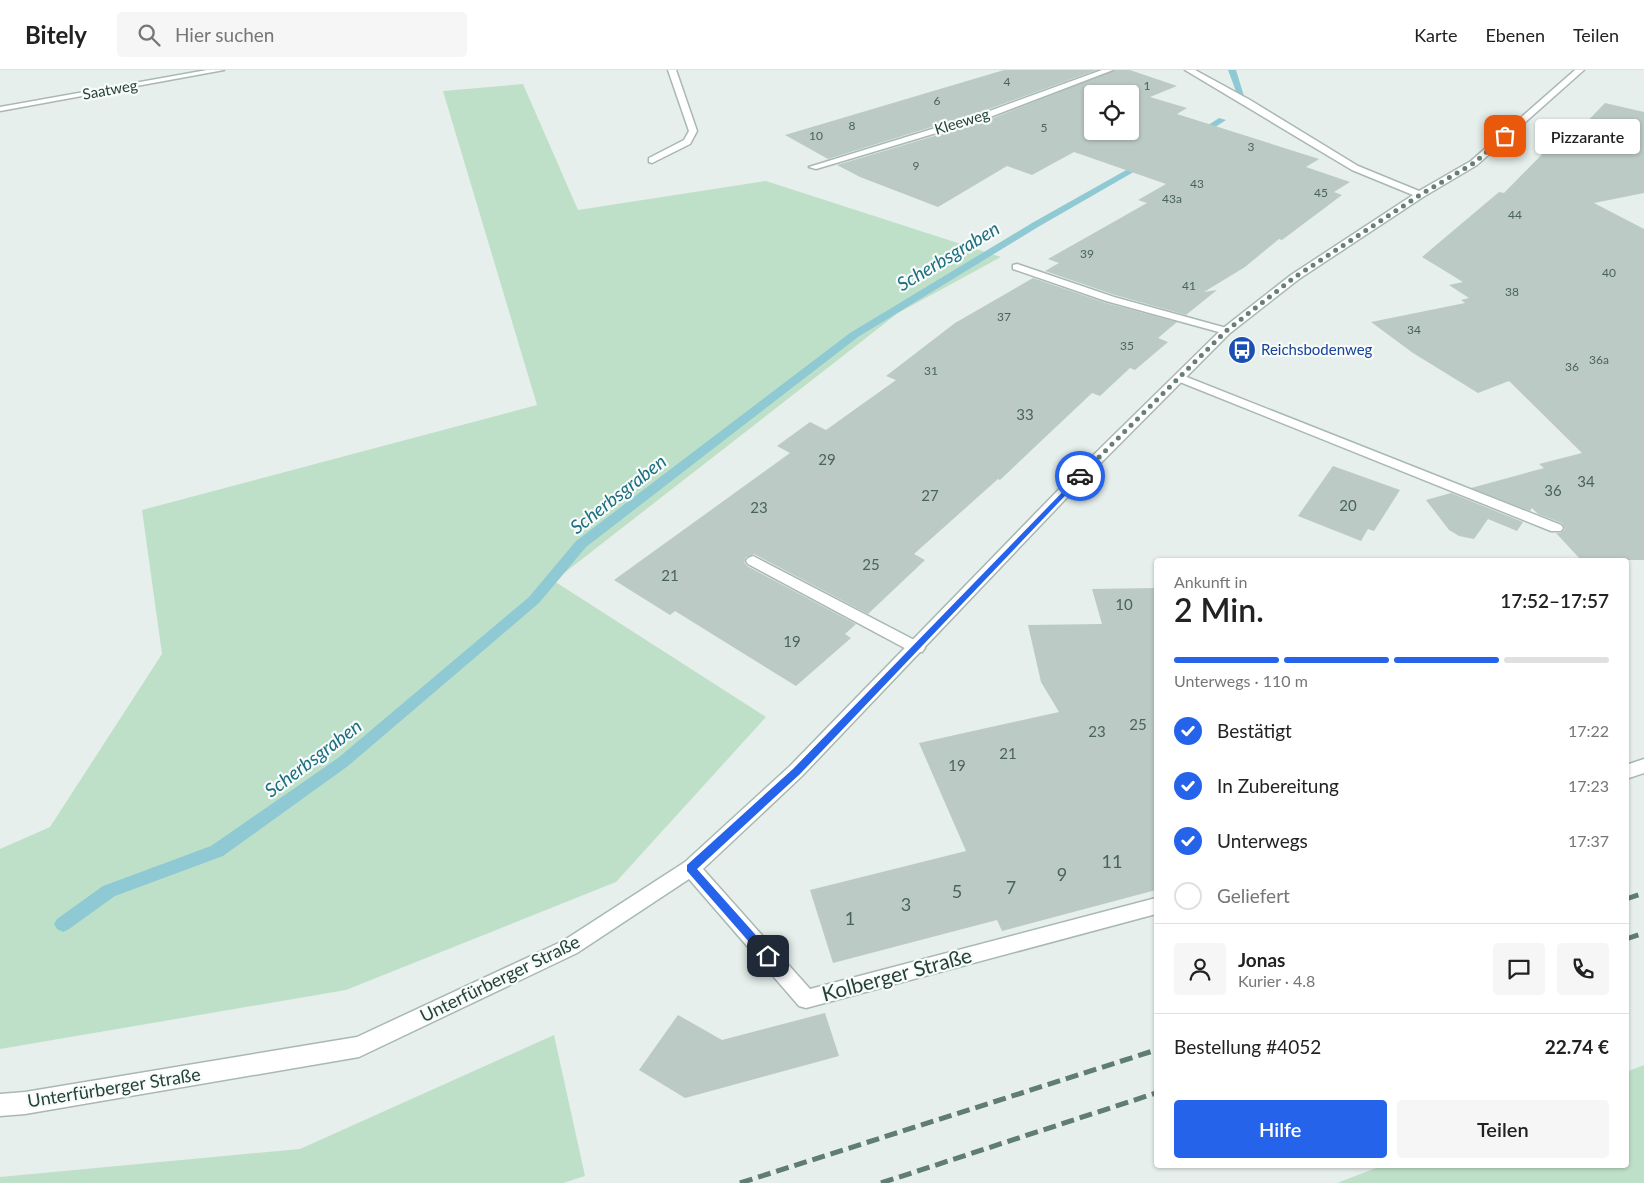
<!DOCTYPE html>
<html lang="de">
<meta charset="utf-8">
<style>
:root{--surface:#fff;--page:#f6f6f6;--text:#222;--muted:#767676;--line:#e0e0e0;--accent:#2563eb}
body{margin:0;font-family:Lato,sans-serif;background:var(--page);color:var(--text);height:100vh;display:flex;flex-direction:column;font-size:19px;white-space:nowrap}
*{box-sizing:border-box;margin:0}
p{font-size:16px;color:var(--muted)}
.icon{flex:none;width:28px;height:28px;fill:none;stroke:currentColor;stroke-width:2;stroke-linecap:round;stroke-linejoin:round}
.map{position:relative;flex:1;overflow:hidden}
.sheet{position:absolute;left:1154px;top:488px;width:475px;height:610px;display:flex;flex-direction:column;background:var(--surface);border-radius:5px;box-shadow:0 1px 4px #0004}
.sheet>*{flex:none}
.buttons{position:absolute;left:1084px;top:15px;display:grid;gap:10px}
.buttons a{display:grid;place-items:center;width:55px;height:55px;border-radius:5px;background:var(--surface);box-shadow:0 1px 4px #0004;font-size:25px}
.pin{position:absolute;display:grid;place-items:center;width:42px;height:42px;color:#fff;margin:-21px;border-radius:10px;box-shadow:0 2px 8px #0006}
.courier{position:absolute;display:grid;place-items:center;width:50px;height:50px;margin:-25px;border:4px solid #2563eb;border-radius:50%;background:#fff;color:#222;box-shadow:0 1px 6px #0007}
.bubble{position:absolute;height:35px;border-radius:5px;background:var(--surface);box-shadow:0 1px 4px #0004;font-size:16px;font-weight:600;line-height:35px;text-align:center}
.headline em{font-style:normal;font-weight:600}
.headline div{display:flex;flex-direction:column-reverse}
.headline{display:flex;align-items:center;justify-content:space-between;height:85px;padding:0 20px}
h1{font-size:32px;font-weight:600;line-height:38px}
.bar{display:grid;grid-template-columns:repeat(4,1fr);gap:8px 5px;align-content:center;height:60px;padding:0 20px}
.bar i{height:6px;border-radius:4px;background:var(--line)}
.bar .current{background:var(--accent)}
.bar p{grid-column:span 4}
.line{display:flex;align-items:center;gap:12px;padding:0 20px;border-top:1px solid var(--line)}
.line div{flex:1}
.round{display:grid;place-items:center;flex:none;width:52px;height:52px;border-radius:5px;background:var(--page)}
ol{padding:0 20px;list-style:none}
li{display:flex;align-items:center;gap:15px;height:55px}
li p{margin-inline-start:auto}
li .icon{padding:5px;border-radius:50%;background:var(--accent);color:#fff;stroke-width:4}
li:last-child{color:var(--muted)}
li i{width:28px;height:28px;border:2px solid var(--line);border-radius:50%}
.cta{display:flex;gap:10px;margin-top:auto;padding:10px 20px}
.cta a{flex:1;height:58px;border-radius:5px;background:var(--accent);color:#fff;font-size:20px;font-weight:600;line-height:58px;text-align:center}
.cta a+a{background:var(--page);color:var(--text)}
header{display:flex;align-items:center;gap:30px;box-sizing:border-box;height:70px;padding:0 25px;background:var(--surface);border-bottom:1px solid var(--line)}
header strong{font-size:24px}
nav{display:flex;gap:28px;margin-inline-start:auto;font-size:18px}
.search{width:350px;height:45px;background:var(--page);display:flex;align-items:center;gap:12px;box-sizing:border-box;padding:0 18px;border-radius:5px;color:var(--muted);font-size:19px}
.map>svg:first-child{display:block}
.green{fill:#bfe0c8}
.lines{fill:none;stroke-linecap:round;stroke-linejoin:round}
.stream{fill:#8ec9d4;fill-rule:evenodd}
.building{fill:#bbcac4;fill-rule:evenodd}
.service-casing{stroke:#a8b8b2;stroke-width:3}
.minor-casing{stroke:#a8b8b2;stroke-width:3}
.service{fill:#fff;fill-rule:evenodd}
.minor{fill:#fff;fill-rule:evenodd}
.rail{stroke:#5f7d75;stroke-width:5;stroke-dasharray:13 6;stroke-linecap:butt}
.route{fill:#2563eb}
.done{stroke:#687f78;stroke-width:5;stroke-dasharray:0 9}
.labels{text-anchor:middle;stroke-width:4.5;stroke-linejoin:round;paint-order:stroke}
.far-number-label{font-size:12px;fill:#4a645c}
.far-street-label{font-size:15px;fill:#24423a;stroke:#f7fbf9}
.far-transit-label{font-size:15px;fill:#164399;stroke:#f7fbf9;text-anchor:start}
.number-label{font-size:15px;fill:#4a645c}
.near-number-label{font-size:18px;fill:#4a645c}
.street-label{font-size:18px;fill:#24423a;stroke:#f7fbf9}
.water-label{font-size:19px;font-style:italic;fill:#1c6f80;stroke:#f7fbf9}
.near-street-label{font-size:21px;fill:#24423a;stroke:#f7fbf9}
</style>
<header>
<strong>Bitely</strong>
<div class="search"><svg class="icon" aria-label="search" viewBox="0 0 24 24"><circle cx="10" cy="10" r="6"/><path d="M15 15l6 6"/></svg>Hier suchen</div>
<nav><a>Karte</a><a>Ebenen</a><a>Teilen</a></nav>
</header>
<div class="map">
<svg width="1644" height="1113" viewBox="0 0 1644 1113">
<rect width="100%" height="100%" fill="#e6efeb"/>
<path class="green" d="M523,14L578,140L766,111L1001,187L898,243L554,511L766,647L616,812L346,920L0,979V779L50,757L162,584L142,440L537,335L443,21Z
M554,965L585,1106L563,1113H0V1107L300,1079Z
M1644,995V1113H1337L1384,1095H1626V1002Z"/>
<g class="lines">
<path class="stream" d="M1228,0H1236L1244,26L1237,24Z
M1219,48L1226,50L1200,67L1193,65Z
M1144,90L1151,92L1038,157L858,267L586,477L539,533L348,696L223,786L115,826L69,859L63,862L57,859L54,854L57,849L103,816L211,776L338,688L529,527L576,471L850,263L1032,153Z"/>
</g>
<path class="building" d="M1004,0H1097L983,41L828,89L785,65Z
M1115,0H1130L1177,16L1150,27L1187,38L1177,44L1319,89L1306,97L1350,112L1334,122L1342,125L1282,170L1279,169L1245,197L1204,222L1217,220L1186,245L1115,225L1045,201L1059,193L1048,189L1147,133L1138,130L1166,114L1074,82L1032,105L1007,96L938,137L860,107L837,95L991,49ZM1092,24H1130V61H1092Z
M1605,33L1644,42V123L1594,133L1644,159V490H1581L1556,463H1561L1565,459L1562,453L1538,444L1532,438L1530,441L1471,418L1544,398L1539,394L1582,383L1509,311L1478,323L1413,283L1371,252L1465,233L1461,230L1469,228L1449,215L1463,212L1422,187L1499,122L1504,123L1560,66L1571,68Z
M1033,208L1106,233L1177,252L1158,268L1168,272L1135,300L1130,298L1100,326L1092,323L1000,410L998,409L914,484L925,490L868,544L754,484L746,487L744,492L747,496L856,554L845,564L851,568L796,616L675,541L670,545L614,510L790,383L777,376L810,352L826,360L896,310L886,306L955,253Z
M1333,396L1400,420L1374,461L1368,459L1361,471L1298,446Z
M1451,423L1523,452L1517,461L1488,449L1474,469L1459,466L1449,460L1426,430Z
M1156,518V820L1002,861L997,850L833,893L810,820L966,781L919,673L1059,642L1041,612L1028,555L1102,554L1092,519Z
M825,943L839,986L685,1028L639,1000L678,945L722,970Z"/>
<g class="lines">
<g class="service-casing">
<path id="service" d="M668,0H676L697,61L690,74L652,93L649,92V88L684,70L689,61Z
M1017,194L1114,227L1230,259L1232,261L1226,264L1106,231L1013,199V195Z
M1179,304L1561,455L1563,458L1561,461H1551L1175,310V306Z
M753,486L922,574L925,578L922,582H912L748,494L746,491L748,488Z"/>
</g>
<g class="minor-casing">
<path id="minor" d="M207,0H224L0,41V37Z
M1102,0H1113L990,47L816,99L809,97L984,43Z
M1185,0H1195L1250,30L1358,96L1419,121L1471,91L1575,0H1584L1477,95L1423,127L1299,209L1230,263L1077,417L802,706L703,799L810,919L1156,828V844L806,938L799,936L689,809L577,883L359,987L25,1044L0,1046V1024L25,1022L357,967L563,871L685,792L790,696L1067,411L1222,259L1291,205L1413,125L1352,100Z
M1644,689V703L1626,709V695Z"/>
</g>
<use href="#service" class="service"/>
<use href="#minor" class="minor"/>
<path class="rail" d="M1626,829L1644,823
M1626,869L1644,863
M740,1113L1156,980
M881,1113L1156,1023"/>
</g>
<path class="route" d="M1080,404L1082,408L800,704L697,799L771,882V889H764L687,801V795L793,699Z"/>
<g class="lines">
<path class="done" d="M1080,406L1226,261L1295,207L1420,125L1474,93L1505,66"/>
</g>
<defs>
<g id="bus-disc" transform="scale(1.4375)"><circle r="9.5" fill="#1a4fb4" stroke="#f7fbf9"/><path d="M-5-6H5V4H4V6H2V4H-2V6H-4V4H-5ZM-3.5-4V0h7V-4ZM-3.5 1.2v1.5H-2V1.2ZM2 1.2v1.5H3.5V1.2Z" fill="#fff"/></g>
</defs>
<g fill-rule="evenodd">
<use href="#bus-disc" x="1242" y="280"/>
</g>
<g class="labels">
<g class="far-number-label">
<text x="1007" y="16">4</text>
<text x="1147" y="20">1</text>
<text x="937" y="35">6</text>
<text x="852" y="60">8</text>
<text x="1044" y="62">5</text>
<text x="816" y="70">10</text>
<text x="1251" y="81">3</text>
<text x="916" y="100">9</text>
<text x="1197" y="118">43</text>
<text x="1321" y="127">45</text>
<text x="1172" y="133">43a</text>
<text x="1515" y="149">44</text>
<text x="1087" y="188">39</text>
<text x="1609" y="207">40</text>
<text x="1189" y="220">41</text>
<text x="1512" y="226">38</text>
<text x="1004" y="251">37</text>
<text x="1414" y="264">34</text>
<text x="1127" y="280">35</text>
<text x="1599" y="294">36a</text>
<text x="1572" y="301">36</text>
<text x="931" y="305">31</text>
</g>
<g class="far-street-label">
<text transform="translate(110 20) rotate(-10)" y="5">Saatweg</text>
<text transform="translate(962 52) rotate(-17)" y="5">Kleeweg</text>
</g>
<g class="far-transit-label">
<text x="1261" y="285">Reichsbodenweg</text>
</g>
<g class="number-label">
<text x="1025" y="350">33</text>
<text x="827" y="395">29</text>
<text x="1586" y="417">34</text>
<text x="1553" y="426">36</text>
<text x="930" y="431">27</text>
<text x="1348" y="441">20</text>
<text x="759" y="443">23</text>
<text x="871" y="500">25</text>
<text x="670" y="511">21</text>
<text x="1124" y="540">10</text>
<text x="792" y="577">19</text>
<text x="1138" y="660">25</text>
<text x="1097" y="667">23</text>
<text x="1008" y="689">21</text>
<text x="957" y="701">19</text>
</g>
<g class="near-number-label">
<text x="1112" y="798">11</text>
<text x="1062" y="811">9</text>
<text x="1011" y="824">7</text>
<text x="957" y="828">5</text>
<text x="906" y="841">3</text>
<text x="850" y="855">1</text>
</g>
<g class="street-label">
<text transform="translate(500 909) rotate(-26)" y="6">Unterfürberger Straße</text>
<text transform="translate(114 1018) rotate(-9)" y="6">Unterfürberger Straße</text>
</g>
<g class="water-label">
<text transform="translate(948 186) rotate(-31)" y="7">Scherbsgraben</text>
<text transform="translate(618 424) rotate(-38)" y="7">Scherbsgraben</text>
<text transform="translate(313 688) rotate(-37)" y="7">Scherbsgraben</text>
</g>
<g class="near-street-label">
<text transform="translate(897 905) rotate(-15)" y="7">Kolberger Straße</text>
</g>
</g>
</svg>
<div class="buttons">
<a><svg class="icon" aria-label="locate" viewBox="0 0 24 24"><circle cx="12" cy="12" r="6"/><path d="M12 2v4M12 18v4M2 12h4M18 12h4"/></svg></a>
</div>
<div class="pin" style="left:1505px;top:66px;background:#ea580c"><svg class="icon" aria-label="bag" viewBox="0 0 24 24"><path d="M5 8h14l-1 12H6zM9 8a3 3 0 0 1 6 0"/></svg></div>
<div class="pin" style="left:768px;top:886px;background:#1f2937"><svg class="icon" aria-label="home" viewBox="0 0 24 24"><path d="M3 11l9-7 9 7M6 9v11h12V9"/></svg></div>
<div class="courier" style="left:1080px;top:406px"><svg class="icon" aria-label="car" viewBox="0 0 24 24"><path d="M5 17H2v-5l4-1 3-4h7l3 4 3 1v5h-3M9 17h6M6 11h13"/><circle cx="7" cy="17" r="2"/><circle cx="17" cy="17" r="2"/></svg></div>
<div class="bubble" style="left:1535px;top:49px;width:105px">Pizzarante</div>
<section class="sheet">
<div class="headline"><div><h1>2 Min.</h1><p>Ankunft in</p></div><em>17:52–17:57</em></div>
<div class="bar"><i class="current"></i><i class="current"></i><i class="current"></i><i></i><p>Unterwegs · 110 m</p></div>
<ol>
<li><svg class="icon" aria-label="check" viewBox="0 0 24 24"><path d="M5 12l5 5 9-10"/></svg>Bestätigt<p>17:22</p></li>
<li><svg class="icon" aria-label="check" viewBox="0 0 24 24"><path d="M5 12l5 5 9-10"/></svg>In Zubereitung<p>17:23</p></li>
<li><svg class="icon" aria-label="check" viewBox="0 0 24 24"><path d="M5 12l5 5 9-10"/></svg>Unterwegs<p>17:37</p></li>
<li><i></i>Geliefert</li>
</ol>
<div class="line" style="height:90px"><a class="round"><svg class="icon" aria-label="person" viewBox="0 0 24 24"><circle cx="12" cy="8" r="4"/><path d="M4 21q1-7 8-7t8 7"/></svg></a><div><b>Jonas</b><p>Kurier · 4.8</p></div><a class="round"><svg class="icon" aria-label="chat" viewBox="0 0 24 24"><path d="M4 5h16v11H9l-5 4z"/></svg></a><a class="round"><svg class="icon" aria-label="phone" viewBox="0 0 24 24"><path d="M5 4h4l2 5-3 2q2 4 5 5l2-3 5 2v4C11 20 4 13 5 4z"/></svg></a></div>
<div class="line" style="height:65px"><div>Bestellung #4052</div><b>22.74 €</b></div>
<div class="cta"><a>Hilfe</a><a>Teilen</a></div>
</section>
</div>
